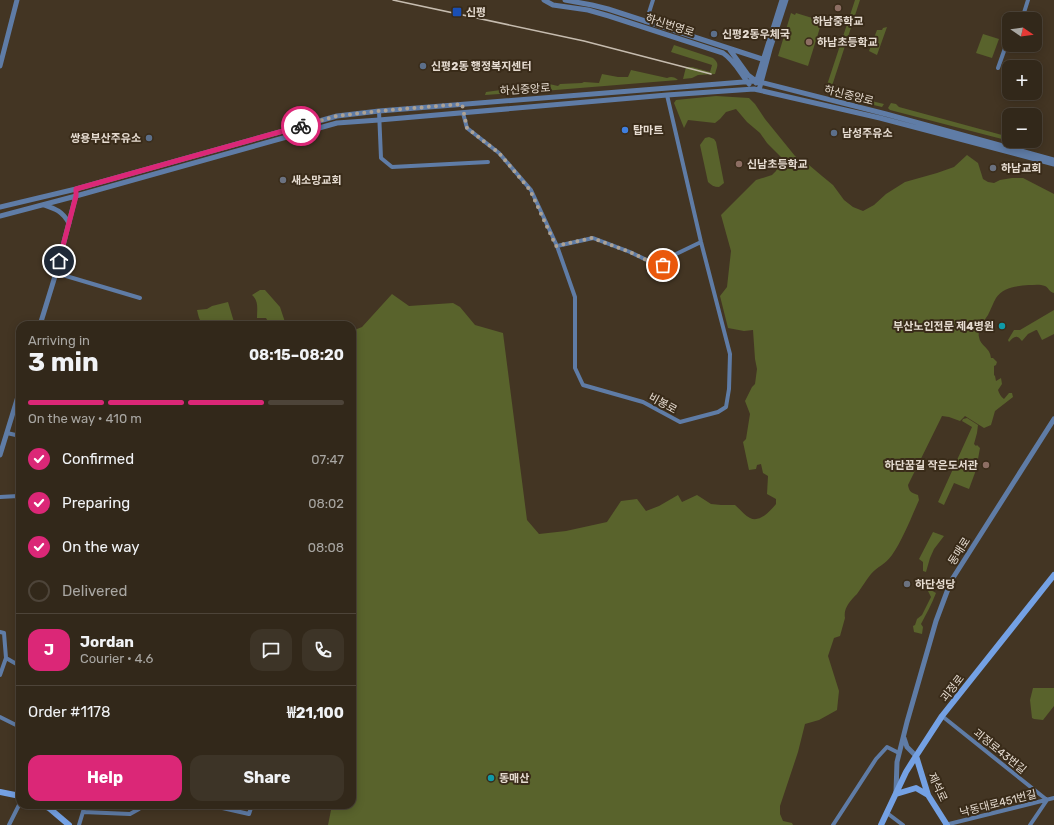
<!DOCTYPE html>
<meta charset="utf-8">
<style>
:root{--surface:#32281a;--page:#3d3427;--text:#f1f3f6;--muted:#a8a6a2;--line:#4d4439;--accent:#db2777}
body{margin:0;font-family:Rubik,"Noto Sans KR",sans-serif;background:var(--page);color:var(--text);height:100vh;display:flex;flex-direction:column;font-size:15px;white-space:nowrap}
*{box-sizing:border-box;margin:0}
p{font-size:13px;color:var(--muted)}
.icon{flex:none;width:22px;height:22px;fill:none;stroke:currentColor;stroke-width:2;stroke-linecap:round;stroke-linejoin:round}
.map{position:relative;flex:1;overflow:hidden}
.details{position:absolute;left:16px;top:321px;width:340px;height:488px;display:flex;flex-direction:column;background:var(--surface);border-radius:12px;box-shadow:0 2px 10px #0003,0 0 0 1px var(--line)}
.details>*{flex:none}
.needle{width:26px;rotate:103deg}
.buttons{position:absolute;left:1002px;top:12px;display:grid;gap:8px}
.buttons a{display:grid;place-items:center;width:40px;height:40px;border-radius:8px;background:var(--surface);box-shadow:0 2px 10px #0003,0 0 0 1px var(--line);font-size:20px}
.pin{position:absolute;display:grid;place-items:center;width:34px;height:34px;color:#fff;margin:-17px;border:2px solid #fff;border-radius:50%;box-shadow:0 1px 4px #0007}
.courier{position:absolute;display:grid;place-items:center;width:40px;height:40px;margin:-20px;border:3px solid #db2777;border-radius:50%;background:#fff;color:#222;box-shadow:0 1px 5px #0007}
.head em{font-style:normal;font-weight:700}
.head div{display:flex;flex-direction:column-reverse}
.head{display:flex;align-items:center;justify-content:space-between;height:68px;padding:0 12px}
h1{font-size:26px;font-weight:700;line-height:30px}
.bar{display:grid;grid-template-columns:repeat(4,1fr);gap:6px 4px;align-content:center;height:48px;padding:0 12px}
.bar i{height:5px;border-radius:3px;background:var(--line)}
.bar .current{background:var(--accent)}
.bar p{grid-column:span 4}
.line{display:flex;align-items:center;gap:10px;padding:0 12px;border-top:1px solid var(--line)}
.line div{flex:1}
.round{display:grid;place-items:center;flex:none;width:42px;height:42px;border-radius:12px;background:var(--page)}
ol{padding:0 12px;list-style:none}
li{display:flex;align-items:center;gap:12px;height:44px}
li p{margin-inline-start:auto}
li .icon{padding:4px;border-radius:50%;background:var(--accent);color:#fff;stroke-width:4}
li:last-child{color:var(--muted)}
li i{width:22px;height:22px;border:2px solid var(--line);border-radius:50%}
.cta{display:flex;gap:8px;margin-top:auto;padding:8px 12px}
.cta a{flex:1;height:46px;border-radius:12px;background:var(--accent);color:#fff;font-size:16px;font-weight:700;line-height:46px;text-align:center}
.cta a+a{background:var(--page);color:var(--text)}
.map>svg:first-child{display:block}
.green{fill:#59632c}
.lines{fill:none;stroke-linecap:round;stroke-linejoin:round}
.minor{stroke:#5f7ca6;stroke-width:4}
.tertiary{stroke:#5f7ca6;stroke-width:5}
.secondary{stroke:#74a1e4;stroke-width:6}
.rail{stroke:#c6bcaf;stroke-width:1.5}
.done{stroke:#ada294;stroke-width:4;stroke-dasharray:0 7.2}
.route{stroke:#db2777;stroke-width:5}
.education-dot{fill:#8d6e63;stroke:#392b19;stroke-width:1.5}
.transit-dot{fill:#1a4fb4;stroke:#392b19;stroke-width:1.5}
.service-dot{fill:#5c6f8a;stroke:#392b19;stroke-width:1.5}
.shop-dot{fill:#3f7fe0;stroke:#392b19;stroke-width:1.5}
.worship-dot{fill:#6b7280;stroke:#392b19;stroke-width:1.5}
.culture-dot{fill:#0f9aa8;stroke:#392b19;stroke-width:1.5}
.labels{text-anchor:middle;stroke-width:4;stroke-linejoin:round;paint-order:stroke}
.poi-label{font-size:11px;font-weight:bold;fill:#e6dcd1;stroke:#392b19;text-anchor:start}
.street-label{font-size:11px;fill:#e6dcd1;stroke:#392b19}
</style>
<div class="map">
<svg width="1054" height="825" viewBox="0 0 1054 825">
<rect width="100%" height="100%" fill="#433523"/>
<path class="green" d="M855,0H860L830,92L825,91Z
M791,13L795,15L796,13L822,21L808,66L778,56Z
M887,27L877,55L869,51L877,30H882L883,28Z
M983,34L999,39L992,58L976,53Z
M674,45L713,58C720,64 717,66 715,74L698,75L692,78L683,79L686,67H692L710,72L712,65L671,52Z
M631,70L667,78C671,76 675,77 678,80L531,92L485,95L486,92L532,86H548L549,84L558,86L560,84L582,83L584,82L599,83L602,74L618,77H628Z
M831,91L834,92L884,104L882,107L836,96Z
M716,96L749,98L755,104L765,119L795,156L800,160L809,165L822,176L833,185L844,200L853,207L863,211L874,205L886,194L905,182L937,173L954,167L967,155L978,163L983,179L988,182L994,183L1000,180L1012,178H1023L1054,194V293C1049,292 1049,288 1045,286C1040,284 1034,285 1029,285C1017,286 1003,287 996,298C993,303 991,309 988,315C984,321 977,330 979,337C980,346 990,347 991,358H993L997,362L996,365L994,366V375L995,376L996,381L1001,378L1002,384L998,390C999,393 1001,397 1004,399L1009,393H1012L1013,397L995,411L991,425L984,428L965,416L960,421L949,417L942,416L908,485C909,492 912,493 918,495L919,500C911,518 903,539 892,555C885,565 878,566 871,574C866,580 862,587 857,594C851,600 843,608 845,618L840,636L834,638L828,656L839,691L837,710L819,720L805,724L798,752L780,806V814L783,821L792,823L793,825H328L332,805H352V331L362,327L392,294L409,306L453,303L460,307L475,325L503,333L527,520L539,534L566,531L607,522L621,501L637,499L646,511L659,506L678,495L682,502L697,495L711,504L721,505H735C740,509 744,515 750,518C760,523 770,511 776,504V499L767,494L768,476L763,473L761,464L757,465L756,469L749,470L743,442L746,439L750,414L745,401L752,387L755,384L757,369L755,359L753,330L744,331L728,328L720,296L727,287L731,251L721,215L756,180L772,175L776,171L782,158L767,143L760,133L747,122L736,109L726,112L720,119L715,123L688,120L684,128L674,103L676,100Z
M891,103L896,104L899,107L1002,135L1004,134L1008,135L1007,138L1002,139L890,110L888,108Z
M709,137L714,139L716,142L724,183L719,187C714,187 711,185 708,182L700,145L705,138Z
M260,290H265L280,307L286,325H270L266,318H257C257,309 259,301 252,295Z
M228,302L234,322C228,323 206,328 202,323C199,320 198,314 197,310L207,309L212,306Z
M1054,310V334L1042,340L1037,330H1036L1028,334L1022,341L1021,340C1017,334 1013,337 1009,342L1008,340L1014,330H1020Z
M967,418L978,425L977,433L974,444L976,446L977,445L980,448L976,470L969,489L954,483L944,505L938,502L972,427L962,421L963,419Z
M933,532L944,536L934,549L930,558L926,572L923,571V562L919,559Z
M929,589L936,593C932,604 926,614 921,624L923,627L922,634L914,632L913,626L915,625L917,619L922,615L931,597L928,591Z
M1033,688H1054V706L1043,720L1034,719L1032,718L1030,700Z"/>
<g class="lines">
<path class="minor" d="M1022,19L1028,0
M646,22L653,0
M998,68L1009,37
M379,111L381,158L392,167L488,162
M463,113L467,128L499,153L531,190L557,246L575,297V368L583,385L643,402L680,422L718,412L726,407L729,389L730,354L701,242L667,95
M557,246L593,238L630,252L655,264L663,265L674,255L701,242
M56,273L140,298
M7,433L20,436
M0,497L18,496L20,507
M0,632L4,633L6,658L0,675
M6,658L20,666
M942,716L1047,800L1030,825
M0,717L20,727
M218,805V807L249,814L252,805
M83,812L130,814L139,809L140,805
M887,813L903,825
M9,825L20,803
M79,825L85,805
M833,825L876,759L887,747L899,753
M945,825L1054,798"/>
<path class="tertiary" d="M544,0L553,5L588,10L609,16L723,53C735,61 740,73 749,84
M565,0L592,5L608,9L762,59
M730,50L748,75L756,81
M0,66L17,0
M756,83L782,0
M759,90L770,49L786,0
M44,205C56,209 62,211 69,223
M0,207L76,189L337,116L379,111L756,81L886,114L1054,160
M0,216L76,196L337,123L379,120L667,95L754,89L880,118L1054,164
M40,325L56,273L76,195
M0,455L20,390
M904,738L907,747L916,756
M896,792L897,762L907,722L936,621L951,581L1054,419"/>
<path class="secondary" d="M916,756L928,795L947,825
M0,792L20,796
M896,794L916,788L928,795
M43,805L49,808L69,825
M881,825L906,772L916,756L942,716L1054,575"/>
<path class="rail" d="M393,0L584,41L711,74"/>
</g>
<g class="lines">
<path class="done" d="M301,126L337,116L379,111L462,104L467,128L499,153L530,190L556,246L592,238L630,252L655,264L663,265"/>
<path class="route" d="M59,261L76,196V189L301,126"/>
</g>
<g class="education-dot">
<circle cx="838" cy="8" r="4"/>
<circle cx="809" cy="42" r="4"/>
<circle cx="739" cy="164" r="4"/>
<circle cx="986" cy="465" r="4"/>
</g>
<rect class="transit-dot" x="452" y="7" width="10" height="10" rx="2"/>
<g class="service-dot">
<circle cx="714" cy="34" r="4"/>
<circle cx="423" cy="66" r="4"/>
<circle cx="834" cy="133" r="4"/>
<circle cx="149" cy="138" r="4"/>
</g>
<circle class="shop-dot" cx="625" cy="130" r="4"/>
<g class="worship-dot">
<circle cx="993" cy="168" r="4"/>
<circle cx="283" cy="180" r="4"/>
<circle cx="907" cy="584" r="4"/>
</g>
<g class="culture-dot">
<circle cx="1002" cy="326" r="4"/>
<circle cx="491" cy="778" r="4"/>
</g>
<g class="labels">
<g class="poi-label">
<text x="466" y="16">신평</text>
<text x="838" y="25" text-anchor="middle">하남중학교</text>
<text x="722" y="38">신평2동우체국</text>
<text x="817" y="46">하남초등학교</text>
<text x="431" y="70">신평2동 행정복지센터</text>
<text x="633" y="134">탑마트</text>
<text x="842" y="137">남성주유소</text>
<text x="141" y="142" text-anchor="end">쌍용부산주유소</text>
<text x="747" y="168">신남초등학교</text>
<text x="1001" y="172">하남교회</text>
<text x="291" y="184">새소망교회</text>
<text x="994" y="330" text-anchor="end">부산노인전문 제4병원</text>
<text x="978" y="469" text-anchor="end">하단꿈길 작은도서관</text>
<text x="915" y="588">하단성당</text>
<text x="499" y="782">동매산</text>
</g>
<g class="street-label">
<text transform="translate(670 25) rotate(18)" y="4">하신번영로</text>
<text transform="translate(525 89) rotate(-4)" y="4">하신중앙로</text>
<text transform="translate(849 95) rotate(14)" y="4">하신중앙로</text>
<text transform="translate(663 403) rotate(29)" y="4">비봉로</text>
<text transform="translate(959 551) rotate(-57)" y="4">동매로</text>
<text transform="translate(952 688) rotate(-52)" y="4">괴정로</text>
<text transform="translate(1000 751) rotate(39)" y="4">괴정로43번길</text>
<text transform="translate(938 787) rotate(65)" y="4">제석로</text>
<text transform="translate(998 803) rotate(-14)" y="4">낙동대로451번길</text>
</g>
</g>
</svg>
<div class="buttons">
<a><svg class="needle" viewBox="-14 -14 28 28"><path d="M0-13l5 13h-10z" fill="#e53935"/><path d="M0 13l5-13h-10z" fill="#a8a6a2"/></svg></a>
<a>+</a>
<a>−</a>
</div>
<div class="pin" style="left:663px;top:265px;background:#ea580c"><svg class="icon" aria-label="bag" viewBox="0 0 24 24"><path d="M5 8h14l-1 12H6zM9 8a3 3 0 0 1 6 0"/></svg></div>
<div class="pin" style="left:59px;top:261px;background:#1f2937"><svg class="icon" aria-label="home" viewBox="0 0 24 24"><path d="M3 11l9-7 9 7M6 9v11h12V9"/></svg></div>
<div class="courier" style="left:301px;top:126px"><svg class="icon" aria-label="bike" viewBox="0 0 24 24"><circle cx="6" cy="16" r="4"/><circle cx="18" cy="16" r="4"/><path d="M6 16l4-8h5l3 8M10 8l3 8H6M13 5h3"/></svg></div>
<section class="details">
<div class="head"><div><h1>3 min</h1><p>Arriving in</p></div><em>08:15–08:20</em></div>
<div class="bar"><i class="current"></i><i class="current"></i><i class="current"></i><i></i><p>On the way · 410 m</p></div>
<ol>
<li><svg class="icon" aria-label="check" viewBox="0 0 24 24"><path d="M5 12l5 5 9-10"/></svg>Confirmed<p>07:47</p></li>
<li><svg class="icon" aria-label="check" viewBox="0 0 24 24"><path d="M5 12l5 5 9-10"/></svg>Preparing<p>08:02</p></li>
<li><svg class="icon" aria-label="check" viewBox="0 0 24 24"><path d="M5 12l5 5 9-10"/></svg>On the way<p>08:08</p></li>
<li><i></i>Delivered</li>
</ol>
<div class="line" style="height:72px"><b class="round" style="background:var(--accent);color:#fff">J</b><div><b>Jordan</b><p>Courier · 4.6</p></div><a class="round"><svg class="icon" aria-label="chat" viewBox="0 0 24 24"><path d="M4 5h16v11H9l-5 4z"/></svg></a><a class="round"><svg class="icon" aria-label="phone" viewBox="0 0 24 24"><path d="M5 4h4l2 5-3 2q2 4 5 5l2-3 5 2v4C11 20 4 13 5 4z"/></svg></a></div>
<div class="line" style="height:52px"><div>Order #1178</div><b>₩21,100</b></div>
<div class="cta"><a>Help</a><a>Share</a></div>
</section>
</div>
